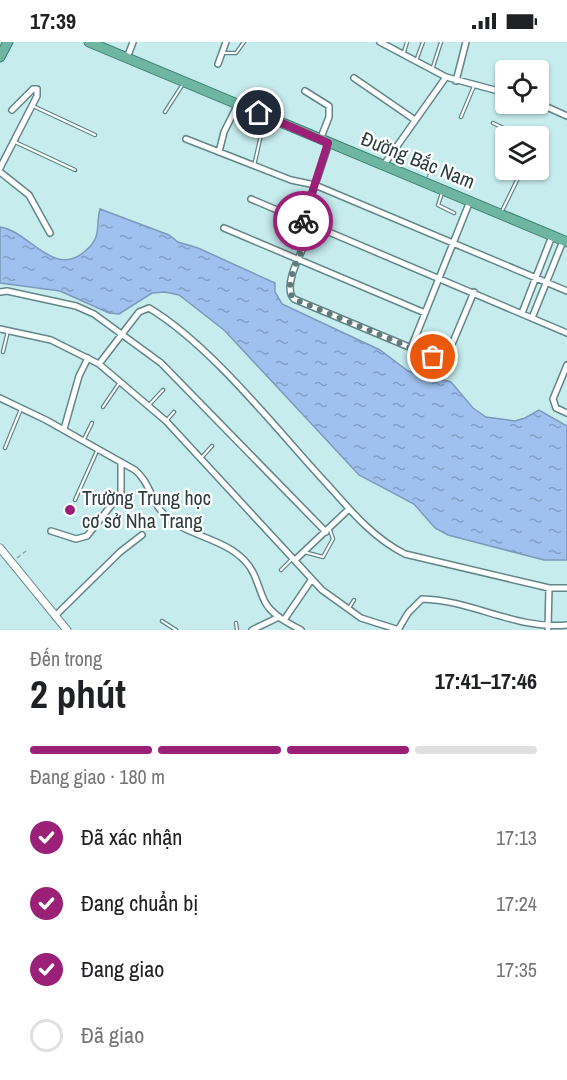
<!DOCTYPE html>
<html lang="vi">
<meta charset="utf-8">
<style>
:root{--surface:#fff;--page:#f6f6f6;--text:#202124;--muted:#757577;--line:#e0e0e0;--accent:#9b2078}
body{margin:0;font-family:"Archivo Narrow",sans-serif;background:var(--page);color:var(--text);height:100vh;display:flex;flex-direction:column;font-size:22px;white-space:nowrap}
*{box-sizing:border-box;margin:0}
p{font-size:20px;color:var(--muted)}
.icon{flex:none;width:33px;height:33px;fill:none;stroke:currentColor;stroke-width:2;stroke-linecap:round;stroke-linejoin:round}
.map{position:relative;height:588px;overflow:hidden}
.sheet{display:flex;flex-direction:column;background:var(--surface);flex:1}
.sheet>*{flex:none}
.fabs{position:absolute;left:495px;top:18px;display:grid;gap:12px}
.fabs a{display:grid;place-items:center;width:54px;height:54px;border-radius:6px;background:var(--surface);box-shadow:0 2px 4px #0004;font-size:30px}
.pin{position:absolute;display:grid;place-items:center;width:51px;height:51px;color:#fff;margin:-26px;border:3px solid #fff;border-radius:50%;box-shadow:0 2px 6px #0007}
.courier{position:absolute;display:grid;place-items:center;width:60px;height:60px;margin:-30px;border:4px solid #9b2078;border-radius:50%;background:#fff;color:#222;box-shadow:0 2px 8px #0007}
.summary em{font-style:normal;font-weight:700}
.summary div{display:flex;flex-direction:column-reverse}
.summary{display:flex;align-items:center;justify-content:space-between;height:102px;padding:0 30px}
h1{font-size:39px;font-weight:700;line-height:45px}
.bar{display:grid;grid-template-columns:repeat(4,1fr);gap:9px 6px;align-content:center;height:72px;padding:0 30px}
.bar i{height:8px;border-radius:4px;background:var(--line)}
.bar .current{background:var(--accent)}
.bar p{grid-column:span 4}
ol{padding:0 30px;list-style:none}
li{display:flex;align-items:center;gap:18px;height:66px}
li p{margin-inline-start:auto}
li .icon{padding:6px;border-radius:50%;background:var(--accent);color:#fff;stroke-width:4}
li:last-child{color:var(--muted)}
li i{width:33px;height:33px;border:3px solid var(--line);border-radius:50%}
.status{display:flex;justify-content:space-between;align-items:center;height:42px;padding:0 30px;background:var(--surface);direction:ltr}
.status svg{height:16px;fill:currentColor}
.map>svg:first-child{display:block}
.water{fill:url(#water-ripples);stroke:#7d99bb;stroke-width:1.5}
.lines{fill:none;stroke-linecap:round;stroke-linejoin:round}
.service-casing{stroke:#628587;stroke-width:4.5}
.minor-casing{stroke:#628587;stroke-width:8}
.tertiary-casing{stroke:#628587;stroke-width:9}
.trunk-casing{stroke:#408070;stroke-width:11}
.path{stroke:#8aa8a9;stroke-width:1.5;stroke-dasharray:4.5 3;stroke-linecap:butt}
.service{stroke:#fff;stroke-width:2}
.minor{stroke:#fff;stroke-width:5}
.tertiary{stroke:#fff;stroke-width:7}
.trunk{stroke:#6fb6a2;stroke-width:9}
.done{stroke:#637a7c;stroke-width:6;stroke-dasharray:0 10.8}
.route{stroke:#9b2078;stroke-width:8}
.poi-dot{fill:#9b2078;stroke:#fff;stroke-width:2}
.labels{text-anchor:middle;stroke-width:4.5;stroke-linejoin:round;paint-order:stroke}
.street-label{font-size:20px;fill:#2d3d3e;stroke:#fff}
.poi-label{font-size:20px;fill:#2d3d3e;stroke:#fff;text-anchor:start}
</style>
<div class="status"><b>17:39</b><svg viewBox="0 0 49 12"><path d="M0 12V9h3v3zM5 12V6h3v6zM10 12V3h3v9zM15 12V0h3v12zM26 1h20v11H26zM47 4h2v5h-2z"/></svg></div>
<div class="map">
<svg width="567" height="588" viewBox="0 0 567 588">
<defs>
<pattern id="water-ripples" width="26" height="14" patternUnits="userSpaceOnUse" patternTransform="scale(1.5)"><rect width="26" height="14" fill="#9fc1f0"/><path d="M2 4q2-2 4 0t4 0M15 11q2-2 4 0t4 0" fill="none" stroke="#829ec4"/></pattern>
</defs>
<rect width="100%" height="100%" fill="#c6ecee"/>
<path class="water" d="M100,167L169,193L178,200L198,206L275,241V250L282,262L380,308L408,329L451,340L473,366L486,375L515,379L525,376L539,368L567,384V518H544L448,493L435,486L414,462L359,433L224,288L179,253L165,250L152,251L119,272L109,271L60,249L0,241V185C29,189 53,236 84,210C89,206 94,201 96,195C99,186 97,177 100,167Z"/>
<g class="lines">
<g class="service-casing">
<path id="service" d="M404,10L407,0
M225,11H236L244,0
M416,19L423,0
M433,25L441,0
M33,64L95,93
M165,70L183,42
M461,75L474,44
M493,81L520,94
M15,100L75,128
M254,124L261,93
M442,151L438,163L454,171
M502,169L522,128
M3,310L8,289
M149,363L163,348
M103,365L120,340
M166,379L174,370
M84,397L92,381
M5,406L21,367
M202,415L212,404
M75,458L97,409
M185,484L190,478
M304,510L323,515L333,497L330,488
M281,528L292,517
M349,566L354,558
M162,579L176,588
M236,581L237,588"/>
</g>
<g class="minor-casing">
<path id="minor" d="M380,0L446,35L506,51
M127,16L133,0
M218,22L226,0
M354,36L415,78
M456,39L466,0
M305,49L329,64V75L320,98
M538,61L567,74
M186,97L291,138L315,143L567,249
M219,110L224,90L238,62
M383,124L446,35
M0,126L37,54V47H33L12,68
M0,130L29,153L50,191
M251,157L567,291
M303,179L329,101
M313,184C307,201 280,243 294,257L433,315L440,316L450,307L474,250
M224,186L425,271
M0,250L7,249L76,264L94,272L161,321L326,490
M522,271L552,194
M532,276L563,199
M0,287L51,298L99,322L166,379L322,548L361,576L399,588
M411,306L470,159
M99,322L139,270L149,266C211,303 277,388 327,442C350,468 373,496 405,512L549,546H567
M567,323L553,357L556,366L567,371
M0,356L46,378L135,428C151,441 152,464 168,476C191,495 225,497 245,519C256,530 258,546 265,560C272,573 288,581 301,588
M64,387L79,334L88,316
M51,489L76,497L87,494L121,451V420
M295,518L349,467
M55,574L120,510L142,493
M284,578L312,537
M548,586L549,546
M252,588L279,575
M398,588L408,571L422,557C472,558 516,588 567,583"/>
</g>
<g class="tertiary-casing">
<path id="tertiary" d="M0,506L67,588"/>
</g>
<g class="trunk-casing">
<path id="trunk" d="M89,0L567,200
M0,15L8,0"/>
</g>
<path class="path" d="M427,135L432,124
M17,516L26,509"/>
<use href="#service" class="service"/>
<use href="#minor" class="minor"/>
<use href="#tertiary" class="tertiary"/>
<use href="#trunk" class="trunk"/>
</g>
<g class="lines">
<path class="done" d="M303,179L314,184C307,201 280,242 294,257L433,315"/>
<path class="route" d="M259,71L328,101L303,179"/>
</g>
<circle class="poi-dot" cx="70" cy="468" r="6"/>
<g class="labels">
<g class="street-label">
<text transform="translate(418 118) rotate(22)" y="7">Đường Bắc Nam</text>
</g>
<g class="poi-label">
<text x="82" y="463">Trường Trung học<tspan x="82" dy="23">cơ sở Nha Trang</tspan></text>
</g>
</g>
</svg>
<div class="fabs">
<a><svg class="icon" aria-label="locate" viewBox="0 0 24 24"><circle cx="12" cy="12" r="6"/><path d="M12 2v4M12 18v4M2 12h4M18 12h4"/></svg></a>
<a><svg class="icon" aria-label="layers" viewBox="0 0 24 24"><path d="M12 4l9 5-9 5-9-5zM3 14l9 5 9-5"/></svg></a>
</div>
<div class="pin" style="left:433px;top:315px;background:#ea580c"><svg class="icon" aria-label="bag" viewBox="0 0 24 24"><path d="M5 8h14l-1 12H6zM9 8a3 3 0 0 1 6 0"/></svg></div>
<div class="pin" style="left:259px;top:71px;background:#1f2937"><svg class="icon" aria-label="home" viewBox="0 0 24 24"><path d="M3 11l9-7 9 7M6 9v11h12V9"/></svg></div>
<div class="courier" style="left:303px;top:179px"><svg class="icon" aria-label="bike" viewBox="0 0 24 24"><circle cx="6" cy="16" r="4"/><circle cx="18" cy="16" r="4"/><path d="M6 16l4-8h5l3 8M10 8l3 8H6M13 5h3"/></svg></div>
</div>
<section class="sheet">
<div class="summary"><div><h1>2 phút</h1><p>Đến trong</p></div><em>17:41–17:46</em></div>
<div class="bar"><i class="current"></i><i class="current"></i><i class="current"></i><i></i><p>Đang giao · 180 m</p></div>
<ol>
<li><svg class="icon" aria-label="check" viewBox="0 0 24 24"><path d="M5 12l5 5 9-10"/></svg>Đã xác nhận<p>17:13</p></li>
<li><svg class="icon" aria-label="check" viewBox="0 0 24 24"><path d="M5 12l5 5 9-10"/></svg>Đang chuẩn bị<p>17:24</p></li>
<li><svg class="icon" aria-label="check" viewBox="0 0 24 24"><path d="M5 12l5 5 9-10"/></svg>Đang giao<p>17:35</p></li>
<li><i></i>Đã giao</li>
</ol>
</section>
